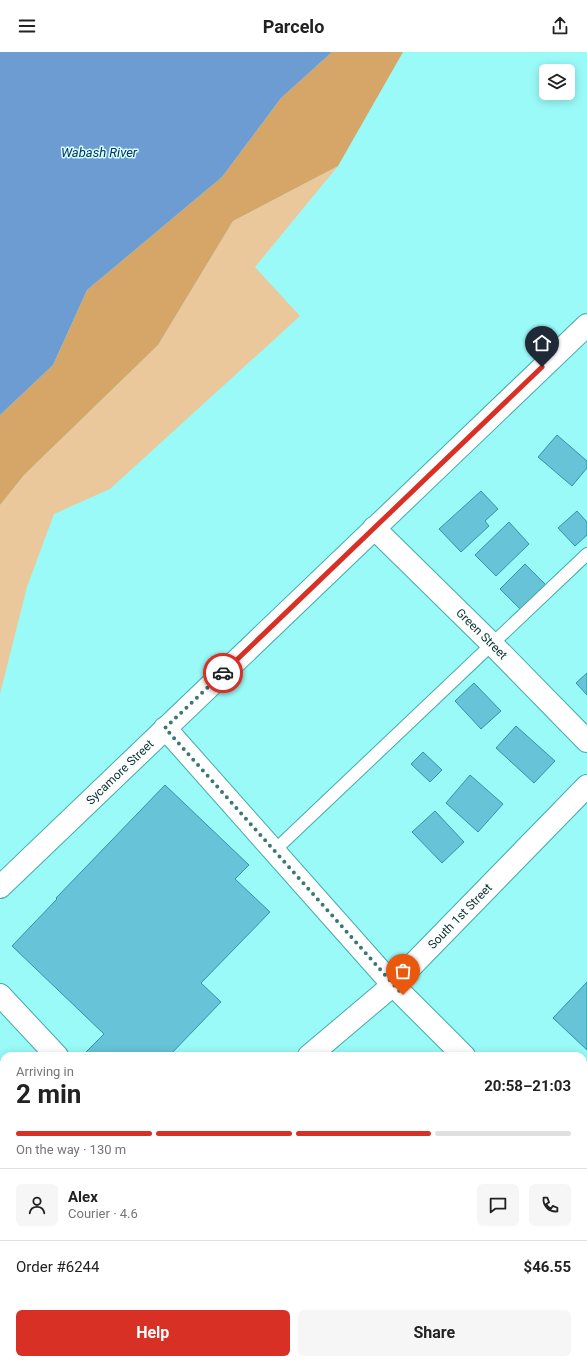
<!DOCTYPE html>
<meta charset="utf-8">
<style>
:root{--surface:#fff;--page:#f6f6f6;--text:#222;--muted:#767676;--line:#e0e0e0;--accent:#d93025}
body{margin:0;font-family:Roboto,sans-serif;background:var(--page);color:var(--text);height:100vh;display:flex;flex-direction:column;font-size:15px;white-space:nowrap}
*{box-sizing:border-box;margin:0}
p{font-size:13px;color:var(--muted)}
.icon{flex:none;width:22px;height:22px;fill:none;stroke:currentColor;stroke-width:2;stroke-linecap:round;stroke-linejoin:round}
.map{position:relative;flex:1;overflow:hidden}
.panel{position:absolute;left:0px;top:1000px;width:587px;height:312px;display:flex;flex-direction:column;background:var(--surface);border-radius:12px 12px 0 0;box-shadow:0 2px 10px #0003}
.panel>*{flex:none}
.controls{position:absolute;left:539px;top:12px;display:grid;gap:8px}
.controls a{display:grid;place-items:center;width:36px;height:36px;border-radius:6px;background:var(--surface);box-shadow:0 2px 10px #0003;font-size:20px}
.pin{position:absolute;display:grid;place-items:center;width:34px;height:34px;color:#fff;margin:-41px -17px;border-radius:50% 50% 50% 0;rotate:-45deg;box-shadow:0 0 4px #0007}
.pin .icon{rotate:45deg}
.courier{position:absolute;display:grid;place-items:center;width:40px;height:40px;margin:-20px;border:3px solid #d93025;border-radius:50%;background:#fff;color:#222;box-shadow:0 1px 5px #0007}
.headline em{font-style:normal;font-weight:700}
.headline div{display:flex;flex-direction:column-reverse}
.headline{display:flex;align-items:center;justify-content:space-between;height:68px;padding:0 16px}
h1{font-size:26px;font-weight:700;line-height:30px}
.bar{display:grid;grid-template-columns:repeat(4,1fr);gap:6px 4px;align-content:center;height:48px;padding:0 16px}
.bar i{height:5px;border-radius:3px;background:var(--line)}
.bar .selected{background:var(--accent)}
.bar p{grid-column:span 4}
.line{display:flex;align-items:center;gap:10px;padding:0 16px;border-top:1px solid var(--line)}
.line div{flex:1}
.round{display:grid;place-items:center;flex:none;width:42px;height:42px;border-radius:6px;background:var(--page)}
.action{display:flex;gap:8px;margin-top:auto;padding:8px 16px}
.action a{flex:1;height:46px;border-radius:6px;background:var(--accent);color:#fff;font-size:16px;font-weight:700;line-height:46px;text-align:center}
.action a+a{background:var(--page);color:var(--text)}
header{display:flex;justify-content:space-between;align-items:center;height:52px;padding:0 16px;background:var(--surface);font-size:18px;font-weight:700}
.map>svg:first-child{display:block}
.green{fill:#eac89c}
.forest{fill:#d5a668}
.water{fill:#6d9cd3}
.building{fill:#67c3d7;stroke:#3294a7}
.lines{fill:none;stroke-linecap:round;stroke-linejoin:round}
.lane-casing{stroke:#46aaa9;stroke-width:14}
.street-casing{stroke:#46aaa9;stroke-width:24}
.lane{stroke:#fff;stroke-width:12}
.street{stroke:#fff;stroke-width:22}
.done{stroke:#397877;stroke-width:4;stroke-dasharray:0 7.2}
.route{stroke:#d93025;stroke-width:5}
.labels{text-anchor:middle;stroke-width:3;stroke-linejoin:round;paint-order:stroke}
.street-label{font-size:12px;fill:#053231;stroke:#d8fcfa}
.water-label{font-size:13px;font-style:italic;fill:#023568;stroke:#d8fcfa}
</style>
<header><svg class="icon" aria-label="menu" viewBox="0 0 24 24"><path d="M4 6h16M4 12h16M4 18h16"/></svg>Parcelo<svg class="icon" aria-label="share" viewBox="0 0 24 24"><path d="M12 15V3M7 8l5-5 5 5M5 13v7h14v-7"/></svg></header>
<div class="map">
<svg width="587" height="1312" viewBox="0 0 587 1312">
<rect width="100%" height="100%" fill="#99faf8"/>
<path class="green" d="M338,114L255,215L300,264L110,437L54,462L27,535L0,642V453L24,423L158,293L233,169Z"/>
<path class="forest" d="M332,0H403L338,114L233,169L158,293L24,423L0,453V363L53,313L87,238L222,125L281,46Z"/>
<path class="water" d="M0,0H332L281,46L222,125L87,238L53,313L0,363Z"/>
<path class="building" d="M557,383L587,409V416L572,434L538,405Z
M481,439L498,457L485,469L489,474L461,500L439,477Z
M577,459L587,470V483L575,494L558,476Z
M509,470L529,492L496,524L475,503Z
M525,512L546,533L521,558L500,537Z
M587,621V643L576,631Z
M474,631L501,659L481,677L455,649Z
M516,674L555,709L534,731L496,696Z
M423,700L442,718L430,730L411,712Z
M470,723L503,752L478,780L446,751Z
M165,733L249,813L235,827L270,860L201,931L221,950L169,1004H84L83,1003L104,982L12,894L57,847L56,846Z
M435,759L464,790L442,811L412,780Z
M587,930V998L553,966Z
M587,1010V1040L583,1036V1014Z
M587,1209V1253L583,1249V1212Z
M583,1257L587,1260V1278L583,1282Z
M74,1308H155L152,1312H79Z
M520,1308H548L553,1312H524Z"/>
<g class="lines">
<g class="lane-casing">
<path id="lane" d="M274,799L587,502
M200,1312L205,1308"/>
</g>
<g class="street-casing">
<g id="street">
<path id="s1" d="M374,476L492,592L587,689"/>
<path d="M165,676L393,933L464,1004"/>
<path id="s2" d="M0,835L587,273"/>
<path d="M0,943L57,1004"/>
<path id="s3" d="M309,1004L393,933L587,734"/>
<path d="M583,1124L587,1128"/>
<path d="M583,1170L587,1166"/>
<path d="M0,1285L4,1281"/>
<path d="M332,1308L336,1312"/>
<path d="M426,1312L431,1308"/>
</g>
</g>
<use href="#lane" class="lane"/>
<use href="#street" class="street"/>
</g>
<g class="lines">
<path class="done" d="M223,621L165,676L403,943"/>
<path class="route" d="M223,621L542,315"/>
</g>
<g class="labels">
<g class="street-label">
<text dy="4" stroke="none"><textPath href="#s1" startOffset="151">Green Street</textPath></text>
<text dy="4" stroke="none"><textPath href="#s2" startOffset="166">Sycamore Street</textPath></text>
<text dy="4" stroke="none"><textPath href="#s3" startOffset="206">South 1st Street</textPath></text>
</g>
<g class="water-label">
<text x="99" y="105">Wabash River</text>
</g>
</g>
</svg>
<div class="controls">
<a><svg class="icon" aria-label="layers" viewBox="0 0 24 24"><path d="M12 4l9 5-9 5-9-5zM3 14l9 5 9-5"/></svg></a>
</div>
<div class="pin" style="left:403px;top:943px;background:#ea580c"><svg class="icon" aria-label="bag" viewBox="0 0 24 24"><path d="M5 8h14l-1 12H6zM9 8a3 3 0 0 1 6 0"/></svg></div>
<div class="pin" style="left:542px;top:315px;background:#1f2937"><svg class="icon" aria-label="home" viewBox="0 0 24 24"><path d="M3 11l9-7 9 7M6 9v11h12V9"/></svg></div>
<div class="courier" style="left:223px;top:621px"><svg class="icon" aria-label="car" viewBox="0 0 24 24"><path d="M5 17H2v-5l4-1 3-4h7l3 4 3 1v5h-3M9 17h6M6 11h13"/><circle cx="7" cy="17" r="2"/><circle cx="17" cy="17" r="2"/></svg></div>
<section class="panel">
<div class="headline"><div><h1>2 min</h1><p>Arriving in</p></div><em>20:58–21:03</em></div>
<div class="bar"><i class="selected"></i><i class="selected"></i><i class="selected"></i><i></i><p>On the way · 130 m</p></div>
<div class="line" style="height:72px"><a class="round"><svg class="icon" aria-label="person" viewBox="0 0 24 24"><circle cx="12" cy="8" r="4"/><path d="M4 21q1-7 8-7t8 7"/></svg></a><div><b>Alex</b><p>Courier · 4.6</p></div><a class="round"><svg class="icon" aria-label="chat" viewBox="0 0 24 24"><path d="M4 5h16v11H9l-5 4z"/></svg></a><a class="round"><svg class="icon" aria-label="phone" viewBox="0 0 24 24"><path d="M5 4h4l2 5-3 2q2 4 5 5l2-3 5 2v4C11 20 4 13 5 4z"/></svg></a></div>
<div class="line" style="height:52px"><div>Order #6244</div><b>$46.55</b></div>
<div class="action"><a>Help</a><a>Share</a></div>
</section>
</div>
